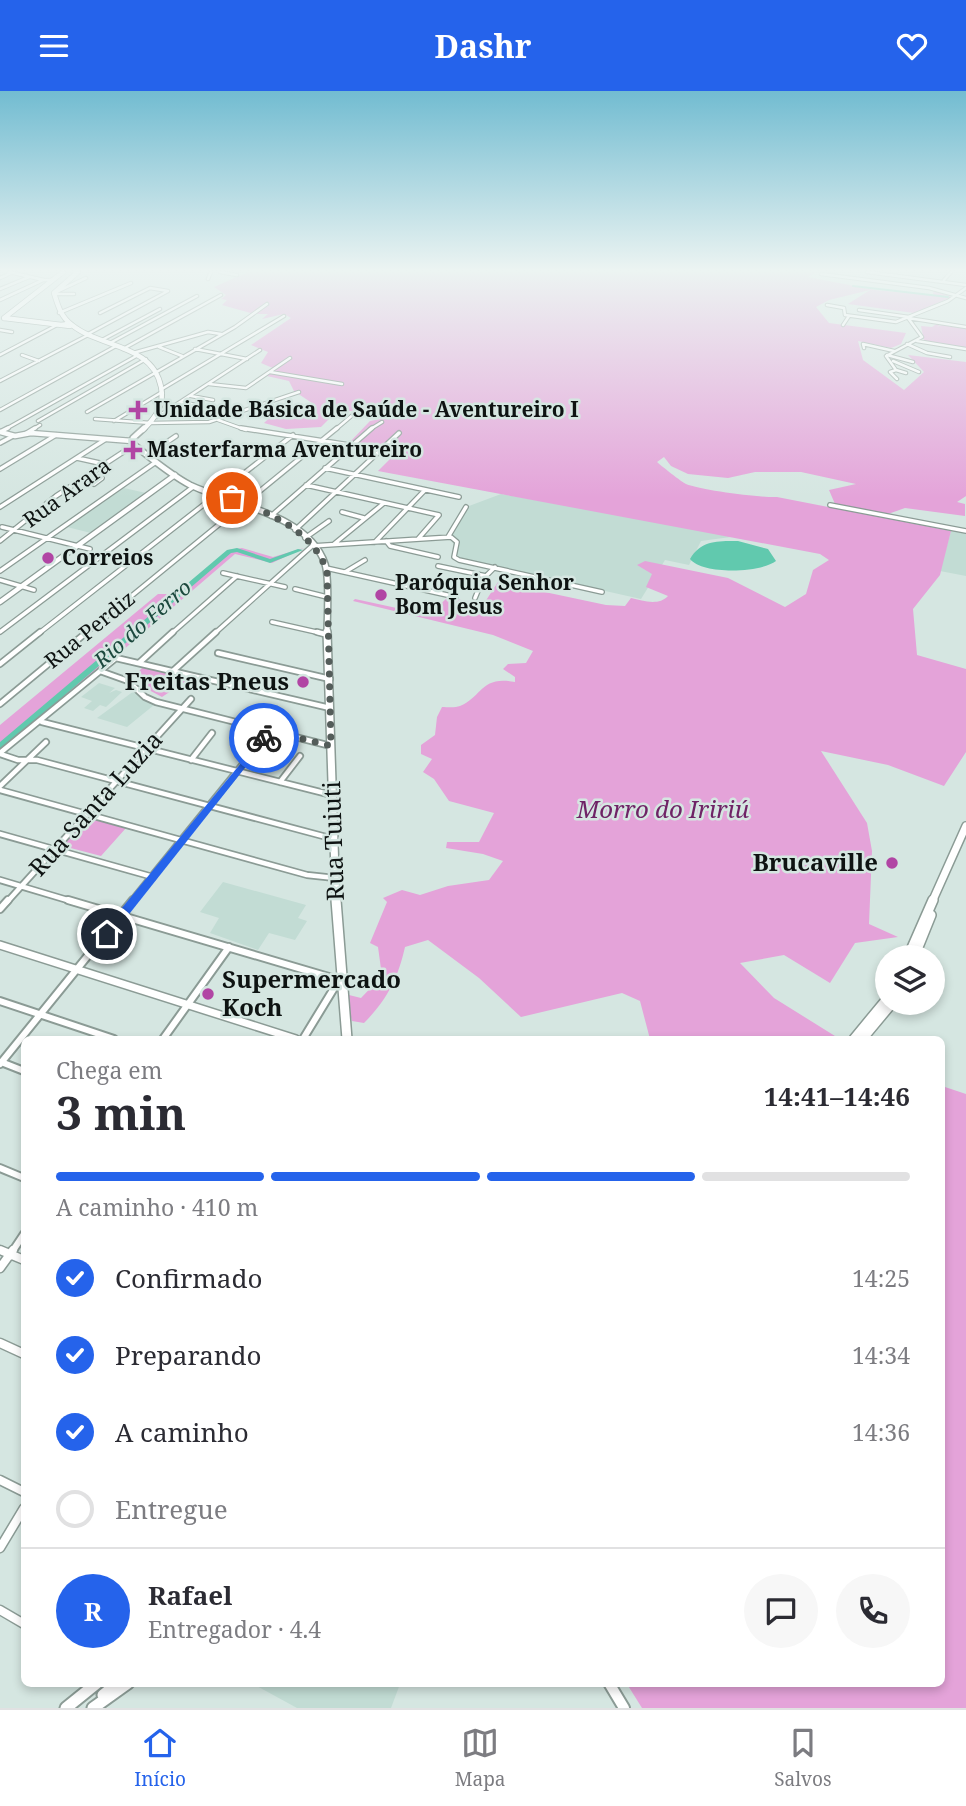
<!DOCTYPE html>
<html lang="pt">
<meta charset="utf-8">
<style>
:root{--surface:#fff;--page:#f7f7f7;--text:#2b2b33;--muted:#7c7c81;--line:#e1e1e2;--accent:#2563eb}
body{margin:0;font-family:"Noto Serif",serif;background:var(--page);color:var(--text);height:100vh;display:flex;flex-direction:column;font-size:26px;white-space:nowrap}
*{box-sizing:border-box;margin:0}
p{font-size:23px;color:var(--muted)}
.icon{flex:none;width:38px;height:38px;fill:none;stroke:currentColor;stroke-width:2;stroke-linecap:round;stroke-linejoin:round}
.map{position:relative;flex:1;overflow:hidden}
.sheet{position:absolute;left:21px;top:945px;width:924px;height:651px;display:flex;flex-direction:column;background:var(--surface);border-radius:10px;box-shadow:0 4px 10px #0003}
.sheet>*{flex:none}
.buttons{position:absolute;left:875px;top:854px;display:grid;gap:14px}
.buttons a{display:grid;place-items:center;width:70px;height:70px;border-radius:50%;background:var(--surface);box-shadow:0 4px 10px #0003;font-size:35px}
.pin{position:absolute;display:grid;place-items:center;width:60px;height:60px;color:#fff;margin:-30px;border:4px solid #fff;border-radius:50%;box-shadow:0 2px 7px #0007}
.courier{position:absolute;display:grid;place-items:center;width:70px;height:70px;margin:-35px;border:5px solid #2563eb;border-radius:50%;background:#fff;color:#222;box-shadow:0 2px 9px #0007}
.summary em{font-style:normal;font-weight:700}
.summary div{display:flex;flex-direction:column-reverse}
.summary{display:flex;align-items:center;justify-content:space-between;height:119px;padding:0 35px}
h1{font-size:46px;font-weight:700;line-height:52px}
.bar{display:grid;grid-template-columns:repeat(4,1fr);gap:10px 7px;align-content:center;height:84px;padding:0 35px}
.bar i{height:9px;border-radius:5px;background:var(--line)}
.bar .on{background:var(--accent)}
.bar p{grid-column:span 4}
.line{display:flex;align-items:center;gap:18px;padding:0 35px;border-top:2px solid var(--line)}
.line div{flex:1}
.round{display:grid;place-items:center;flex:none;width:74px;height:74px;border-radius:37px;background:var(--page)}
ol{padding:0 35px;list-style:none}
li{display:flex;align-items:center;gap:21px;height:77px}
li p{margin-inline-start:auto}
li .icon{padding:7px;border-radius:50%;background:var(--accent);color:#fff;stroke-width:4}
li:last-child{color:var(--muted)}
li i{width:38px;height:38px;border:4px solid var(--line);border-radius:50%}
header{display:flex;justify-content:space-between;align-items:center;height:91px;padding:0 35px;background:var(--accent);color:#fff;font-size:32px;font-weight:700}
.dock{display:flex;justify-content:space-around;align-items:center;height:98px;border-top:2px solid var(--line);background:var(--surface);font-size:19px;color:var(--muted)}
.dock a{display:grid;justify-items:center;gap:4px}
.dock .on{color:var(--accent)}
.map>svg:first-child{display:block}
.built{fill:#c2dcd4}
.green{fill:#e4a3d9}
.water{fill:#61c9ae}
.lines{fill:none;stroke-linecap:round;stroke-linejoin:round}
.stream{stroke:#61c9ae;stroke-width:2}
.river{fill:#61c9ae;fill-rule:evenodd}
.minor-far4-casing{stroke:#8b9b95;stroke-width:4.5}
.minor-far3-casing{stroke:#8b9b95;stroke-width:6}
.minor-far2-casing{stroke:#8b9b95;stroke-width:8}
.minor-far1-casing{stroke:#8b9b95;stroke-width:10}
.minor-casing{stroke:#8b9b95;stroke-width:11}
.tertiary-far1-casing{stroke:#8b9b95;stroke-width:7}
.tertiary-casing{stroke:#8b9b95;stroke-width:10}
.secondary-casing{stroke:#8b9b95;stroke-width:14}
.primary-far4-casing{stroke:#8b9b95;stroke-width:6}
.primary-far3-casing{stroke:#8b9b95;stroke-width:8}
.primary-far2-casing{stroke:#8b9b95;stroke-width:10}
.primary-far1-casing{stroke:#8b9b95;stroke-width:12}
.primary-casing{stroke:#8b9b95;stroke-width:15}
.minor-far4{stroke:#fff;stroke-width:2.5}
.minor-far3{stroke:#fff;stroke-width:3.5}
.minor-far2{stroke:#fff;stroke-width:4.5}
.minor-far1{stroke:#fff;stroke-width:6}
.minor{stroke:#fff;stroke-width:8}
.tertiary-far1{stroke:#fff;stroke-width:4.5}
.tertiary{stroke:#fff;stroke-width:7}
.secondary{stroke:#fff;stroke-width:10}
.primary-far4{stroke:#fff;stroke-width:4.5}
.primary-far3{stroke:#fff;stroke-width:5}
.primary-far2{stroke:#fff;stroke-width:7}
.primary-far1{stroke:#fff;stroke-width:9}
.primary{stroke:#fff;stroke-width:11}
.route{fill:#2563eb}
.done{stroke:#545d5a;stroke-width:7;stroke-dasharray:0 12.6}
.poi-dot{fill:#b145a4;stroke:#d5e6e1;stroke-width:2.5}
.labels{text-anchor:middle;stroke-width:5;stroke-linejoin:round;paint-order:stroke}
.far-poi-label{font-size:21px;font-weight:bold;fill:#0e1312;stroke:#d5e6e1;text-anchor:start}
.far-street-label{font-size:21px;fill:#0e1312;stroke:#d5e6e1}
.far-water-label{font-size:21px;font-style:italic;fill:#1b483d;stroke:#d5e6e1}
.poi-label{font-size:24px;font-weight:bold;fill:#0e1312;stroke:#d5e6e1;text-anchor:end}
.street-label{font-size:24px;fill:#0e1312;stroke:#d5e6e1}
.park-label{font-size:24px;font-style:italic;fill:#6f2366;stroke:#d5e6e1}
</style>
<header><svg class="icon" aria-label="menu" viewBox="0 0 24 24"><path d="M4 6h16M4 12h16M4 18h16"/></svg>Dashr<svg class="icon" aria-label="heart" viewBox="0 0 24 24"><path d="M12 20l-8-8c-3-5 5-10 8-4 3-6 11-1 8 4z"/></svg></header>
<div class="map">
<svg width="966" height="1617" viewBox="0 0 966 1617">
<rect width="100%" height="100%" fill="#d5e6e1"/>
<path class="built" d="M124,397L146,402L91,442L67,436Z
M501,403L738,445L701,450L689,474L665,469L641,508L458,467L450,444L469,415Z
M951,440L966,442V485L940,480Z
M99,592L115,597L109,602L116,599L122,601L106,616L100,614L93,620L84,617L92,610L81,606Z
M134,600L154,614L127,636L97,627Z
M223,791L306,814L298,827L307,830L295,849L269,842L258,859L210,842L219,827L200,821Z
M253,1593H400L391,1617H297Z"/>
<path class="green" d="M248,181H816L808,186L875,199L938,205L933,203L934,199L952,206L914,222L848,213L870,199L829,209L816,216L829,232L906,242L901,253L891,257L858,250L863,269L904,299L924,281L908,264L966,271V405L957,411L965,413V425L905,417L888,423L835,413L829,399L856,393L801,381H755L728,387L688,383L671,375L664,366L657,371C659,373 683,392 686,393C700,399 762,407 777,406L951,440L940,484L913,518L917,564L966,578V661L944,695L888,674L821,660L867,732L872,760L869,833L898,846L855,852L830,892L784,864L740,872L774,907L835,945L831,948H650L640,910L622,902L521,926L479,887L428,849L405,856C398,887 387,909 364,932L352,930L345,903L361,907L382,885L378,856L370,852L387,811L383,807L402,799L420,804L448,795L489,789L503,770L483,763L446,757L447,751H479L494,722L449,710L434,688L423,681L432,668L421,663V654L435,644L437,626L442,616C447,616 455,617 460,615C482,606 481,584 515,591V586L503,578L508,573L526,572L533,560L493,544L353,510L355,508L429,524L448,506L483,514L498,491L606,514L625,515L631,507C643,510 659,515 668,505L646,496L652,483L637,474L645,470L728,487L785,516L806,503L813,479L829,469L820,463L378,380L401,357H372L349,352L370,330L391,326L386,320H337L321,336L286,338L264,332C275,320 292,315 307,318L312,312L294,300L289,290L267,285L275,278L261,272L268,261L251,254L291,227L284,223L262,228L268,223H254L222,214L227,209L221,208L226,204L214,196Z
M938,232L941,233L937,236L944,233L966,236V257L924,250L921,235L932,236Z
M242,457L273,466L304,457L272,472L235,463L45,626L0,660V634L158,503H176L228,459Z
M144,575L187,586L189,588L162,606L147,598L138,587V581Z
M88,727L126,737L101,765L63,755Z
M942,995L966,1003V1617H642L627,1593L942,1592Z"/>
<path class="water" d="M738,450L768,458L776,470C760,482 703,484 690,468C701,449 718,450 738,450Z"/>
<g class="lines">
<path class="stream" d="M853,195L948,206"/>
<path class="river" d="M237,457L270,468L298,458L303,459L270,472L237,461L231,462L3,657L0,658V651L227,459Z"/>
<g class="minor-far4-casing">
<path id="minor-far4" d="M9,181L44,189
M220,181L237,184
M867,181L966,194
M821,183L929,197L966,207
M0,187L11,182
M208,188L211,181
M944,189L951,181
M0,198L29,186
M56,201L86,187
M56,203H74
M0,209L43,189H52
M827,214L844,217L845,224L896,231L948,210L966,197
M859,219L909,226
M59,222L131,192
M100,222L150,197L168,200
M908,227L966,236
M843,234L849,225
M0,239L12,241
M88,243L168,200
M102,249L160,218
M917,250L966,258
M110,252L197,205
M907,253L927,262L950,266
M159,256L182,265
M864,257L863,253L894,260
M123,258L221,204
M195,258L247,268
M133,262L208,241L221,243
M0,264L57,234L67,232
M22,264L39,270
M887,264L913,271
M893,270L919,281
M896,279L906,282
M270,281L342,293
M897,288L890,281L896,279L886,265L922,246L908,227
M0,290L90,243
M209,293L246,297L290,267
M162,298L284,225
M191,305L213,309
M182,312L199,314
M0,319L116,255
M87,321L235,236L267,213
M157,326L260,259
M95,328L151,332L209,331L299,301
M218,329L246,339
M38,330L146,268
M114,330L162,301
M4,339L138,264
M32,339L40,334
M335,339L355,322
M369,339L382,331"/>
</g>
<g class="minor-far3-casing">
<path id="minor-far3" d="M241,337L381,359
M0,341L8,337
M25,343L35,337
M0,352L13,345
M148,364L176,345
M77,367L104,373
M325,377L459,406
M0,378L56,344
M88,384L102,387L94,393
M306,394L439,424L418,448
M830,414L966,440
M0,416L106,348
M342,421L364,427
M271,425L372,337
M2,436L90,458
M295,439L399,342
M448,446L466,416
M305,447L329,430
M0,450L56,405L134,354
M386,450L390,455L438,466
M375,451L425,399
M334,453L384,412
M438,475L486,485L495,476
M326,477L456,506
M0,480L156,371
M345,481L365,469
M223,482L285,496
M0,489L34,499
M295,498L327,506
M475,507L484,485
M272,531L325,543
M0,541L193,396
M38,543L293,344
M85,543L337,337
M171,543L237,485
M214,543L312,455L451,446L457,451L454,466L459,469L602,501"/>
</g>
<g class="minor-far2-casing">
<path id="minor-far2" d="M317,541L328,544
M218,562L330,588
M139,572L173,541
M0,573L40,541
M100,580L128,590L145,606L156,611L331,655
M173,580L216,541
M0,613L87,541
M42,631L332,704
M0,662L116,567L330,617
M0,663L18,669H37L334,748
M191,669L212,642
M280,691L300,665
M0,695L46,651
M0,699L307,784L335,787
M0,743L153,786
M0,789L74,811
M7,811L191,608
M131,811L277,631"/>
</g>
<g class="minor-far1-casing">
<path id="minor-far1" d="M68,809L339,889L303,948
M0,818L8,809
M0,910L114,948
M163,948L229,856
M1,971L24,980
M0,973L133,809
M0,1077L24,1087
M0,1159L4,1161
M12,1161L24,1143"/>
</g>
<g class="minor-casing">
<path id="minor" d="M0,1159L24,1169
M0,1177L13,1159
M0,1252L24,1263
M0,1389L24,1401
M0,1457L24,1417
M0,1519L24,1533"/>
</g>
<g class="tertiary-far1-casing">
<path id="tertiary-far1" d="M0,341L15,345L31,342L132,350
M0,511L175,384"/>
</g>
<g class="tertiary-casing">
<path id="tertiary" d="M0,854L296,948"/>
</g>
<g class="secondary-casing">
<path id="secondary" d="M609,1592L624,1617"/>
</g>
<g class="primary-far4-casing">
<path id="primary-far4" d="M78,181L54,202C58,215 61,226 72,234C100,257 153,253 161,296C165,314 155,327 143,339
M4,227L63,181
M4,227L70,235"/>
</g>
<g class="primary-far3-casing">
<path id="primary-far3" d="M144,337L133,347V353C151,367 169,383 190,394C230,413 309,423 325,473C330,490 327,524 327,543"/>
</g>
<g class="primary-far2-casing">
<path id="primary-far2" d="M327,541L336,811
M932,811L966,735"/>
</g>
<g class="primary-far1-casing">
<path id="primary-far1" d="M336,809L347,948
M908,866L933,809
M914,866L931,824
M854,948L887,908
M862,948L892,912"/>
</g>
<g class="primary-casing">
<path id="primary" d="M103,1604L118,1592
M66,1617L97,1592
M93,1617L128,1592"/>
</g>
<use href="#minor-far4" class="minor-far4"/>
<use href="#minor-far3" class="minor-far3"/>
<use href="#minor-far2" class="minor-far2"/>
<use href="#minor-far1" class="minor-far1"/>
<use href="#minor" class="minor"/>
<use href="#tertiary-far1" class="tertiary-far1"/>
<use href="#tertiary" class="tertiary"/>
<use href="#secondary" class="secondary"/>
<use href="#primary-far4" class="primary-far4"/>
<use href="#primary-far3" class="primary-far3"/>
<use href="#primary-far2" class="primary-far2"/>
<use href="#primary-far1" class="primary-far1"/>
<use href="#primary" class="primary"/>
</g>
<linearGradient id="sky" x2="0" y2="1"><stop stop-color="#72bcd1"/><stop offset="0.44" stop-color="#ecf4f2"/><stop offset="1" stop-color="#ecf4f2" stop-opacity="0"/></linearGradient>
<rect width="966" height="407" fill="url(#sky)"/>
<path class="route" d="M264,644L267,649L111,846H103V840Z"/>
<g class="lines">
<path class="done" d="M232,407C268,422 315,440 327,481L331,655L270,640L264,647"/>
</g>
<g class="poi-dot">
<path d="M134.5 308.5h7v7h7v7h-7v7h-7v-7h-7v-7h7z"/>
<path d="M129.5 348.5h7v7h7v7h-7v7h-7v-7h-7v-7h7z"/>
<circle cx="48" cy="467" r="7"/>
<circle cx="381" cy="504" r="7"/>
<circle cx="303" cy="591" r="7"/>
<circle cx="892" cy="772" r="7"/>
<circle cx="208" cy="903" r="7"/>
</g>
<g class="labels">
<g class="far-poi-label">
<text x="154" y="326">Unidade Básica de Saúde - Aventureiro I</text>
<text x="147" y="366">Masterfarma Aventureiro</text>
<text x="62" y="474">Correios</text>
<text x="395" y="499">Paróquia Senhor<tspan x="395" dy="24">Bom Jesus</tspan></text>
</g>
<g class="far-street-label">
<text transform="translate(67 402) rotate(-36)" y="7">Rua Arara</text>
<text transform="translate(90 539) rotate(-39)" y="7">Rua Perdiz</text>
</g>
<g class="far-water-label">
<text transform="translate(143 533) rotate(-41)" y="7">Rio do Ferro</text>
</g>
<g class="poi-label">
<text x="289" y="599">Freitas Pneus</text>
<text x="878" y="780">Brucaville</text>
<text x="222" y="897" text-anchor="start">Supermercado<tspan x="222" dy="28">Koch</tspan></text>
</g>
<g class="street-label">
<text transform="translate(96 713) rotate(-48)" y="8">Rua Santa Luzia</text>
<text transform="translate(334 750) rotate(-92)" y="8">Rua Tuiuti</text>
</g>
<g class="park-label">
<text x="663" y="727">Morro do Iririú</text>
</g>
</g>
</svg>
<div class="buttons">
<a><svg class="icon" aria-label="layers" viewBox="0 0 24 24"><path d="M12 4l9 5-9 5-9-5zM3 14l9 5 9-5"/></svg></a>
</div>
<div class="pin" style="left:232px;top:407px;background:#ea580c"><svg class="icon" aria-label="bag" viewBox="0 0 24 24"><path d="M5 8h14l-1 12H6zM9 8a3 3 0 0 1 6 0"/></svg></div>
<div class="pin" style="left:107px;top:843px;background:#1f2937"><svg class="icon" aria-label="home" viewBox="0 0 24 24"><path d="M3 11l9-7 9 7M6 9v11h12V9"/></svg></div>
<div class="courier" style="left:264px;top:647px"><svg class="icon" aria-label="bike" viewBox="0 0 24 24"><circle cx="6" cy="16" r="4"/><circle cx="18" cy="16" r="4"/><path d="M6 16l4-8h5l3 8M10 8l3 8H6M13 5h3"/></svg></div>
<section class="sheet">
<div class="summary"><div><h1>3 min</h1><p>Chega em</p></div><em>14:41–14:46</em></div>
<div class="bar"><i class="on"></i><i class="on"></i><i class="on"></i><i></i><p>A caminho · 410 m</p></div>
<ol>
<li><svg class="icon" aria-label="check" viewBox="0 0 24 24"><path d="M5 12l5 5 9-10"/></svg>Confirmado<p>14:25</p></li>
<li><svg class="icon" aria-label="check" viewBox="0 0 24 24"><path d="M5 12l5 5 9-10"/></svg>Preparando<p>14:34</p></li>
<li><svg class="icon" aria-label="check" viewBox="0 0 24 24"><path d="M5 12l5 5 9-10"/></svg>A caminho<p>14:36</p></li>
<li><i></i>Entregue</li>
</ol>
<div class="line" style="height:126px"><b class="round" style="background:var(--accent);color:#fff">R</b><div><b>Rafael</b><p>Entregador · 4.4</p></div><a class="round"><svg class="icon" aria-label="chat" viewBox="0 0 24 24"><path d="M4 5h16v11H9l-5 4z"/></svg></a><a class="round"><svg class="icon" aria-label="phone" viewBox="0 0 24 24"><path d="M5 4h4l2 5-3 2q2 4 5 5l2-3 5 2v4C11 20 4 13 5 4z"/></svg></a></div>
</section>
</div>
<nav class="dock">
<a class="on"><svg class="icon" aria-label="home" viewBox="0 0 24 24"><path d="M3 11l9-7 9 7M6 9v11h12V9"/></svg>Início</a>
<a><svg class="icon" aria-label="map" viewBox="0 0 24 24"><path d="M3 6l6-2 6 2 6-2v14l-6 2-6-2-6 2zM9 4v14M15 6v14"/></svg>Mapa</a>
<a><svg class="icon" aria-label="saved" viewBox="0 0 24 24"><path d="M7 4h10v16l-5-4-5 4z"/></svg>Salvos</a>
</nav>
